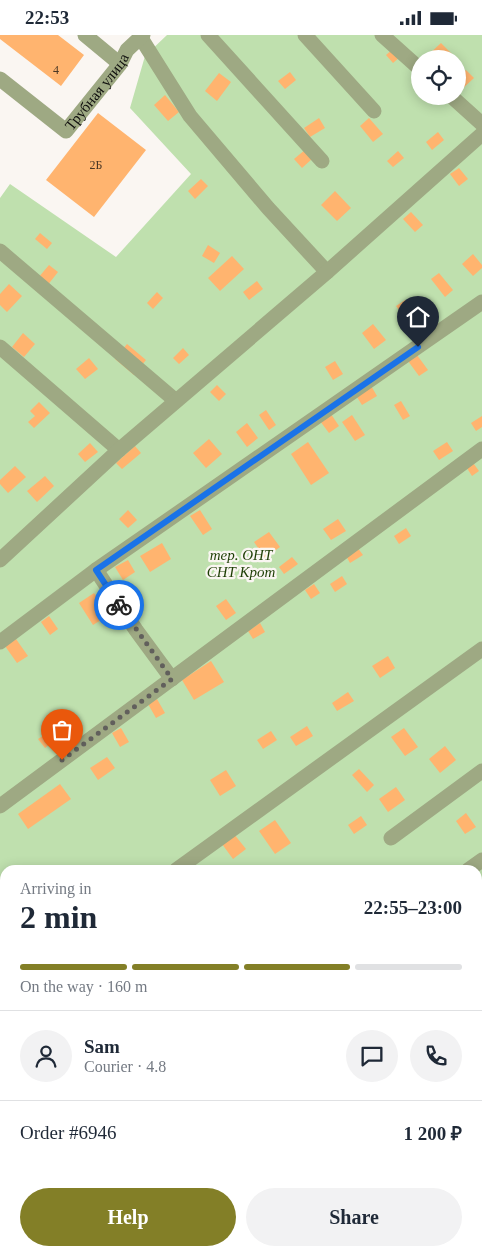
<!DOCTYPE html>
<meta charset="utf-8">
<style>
:root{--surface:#fff;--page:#f2f2f3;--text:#1f2937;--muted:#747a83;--line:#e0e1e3;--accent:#837f27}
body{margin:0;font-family:Georgia,serif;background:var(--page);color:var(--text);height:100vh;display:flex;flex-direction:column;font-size:19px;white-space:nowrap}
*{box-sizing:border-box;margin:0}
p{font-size:16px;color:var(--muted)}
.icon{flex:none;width:28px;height:28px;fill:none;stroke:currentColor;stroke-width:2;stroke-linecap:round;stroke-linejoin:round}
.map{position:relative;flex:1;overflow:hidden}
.drawer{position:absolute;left:0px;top:830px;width:482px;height:391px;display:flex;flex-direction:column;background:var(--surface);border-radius:15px 15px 0 0;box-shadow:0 2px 12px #0003}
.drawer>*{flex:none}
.fabs{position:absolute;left:411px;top:15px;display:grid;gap:10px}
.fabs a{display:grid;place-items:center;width:55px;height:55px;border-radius:50%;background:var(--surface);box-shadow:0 2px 12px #0003;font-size:25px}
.pin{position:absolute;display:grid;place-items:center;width:42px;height:42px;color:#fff;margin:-51px -21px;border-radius:50% 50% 50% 0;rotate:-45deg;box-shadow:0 0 5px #0007}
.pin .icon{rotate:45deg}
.courier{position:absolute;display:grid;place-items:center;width:50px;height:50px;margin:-25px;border:4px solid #1a73e8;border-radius:50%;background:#fff;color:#222;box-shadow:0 1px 6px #0007}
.summary em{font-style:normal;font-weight:800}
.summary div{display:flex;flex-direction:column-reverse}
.summary{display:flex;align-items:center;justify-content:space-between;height:85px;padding:0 20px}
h1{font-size:32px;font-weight:800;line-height:38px}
.bar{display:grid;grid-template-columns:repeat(4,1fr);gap:8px 5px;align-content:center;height:60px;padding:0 20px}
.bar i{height:6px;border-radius:4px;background:var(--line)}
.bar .active{background:var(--accent)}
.bar p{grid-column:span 4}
.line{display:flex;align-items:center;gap:12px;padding:0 20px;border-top:1px solid var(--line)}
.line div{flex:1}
.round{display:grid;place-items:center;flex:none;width:52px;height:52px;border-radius:26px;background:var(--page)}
.button{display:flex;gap:10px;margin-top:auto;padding:10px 20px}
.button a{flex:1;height:58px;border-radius:30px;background:var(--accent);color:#fff;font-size:20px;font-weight:800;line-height:58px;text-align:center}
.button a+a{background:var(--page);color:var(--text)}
.status{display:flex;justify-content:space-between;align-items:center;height:35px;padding:0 25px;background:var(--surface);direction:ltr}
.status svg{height:14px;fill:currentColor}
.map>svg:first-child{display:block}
.green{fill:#bfe0ae;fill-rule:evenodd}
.building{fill:#ffb46f}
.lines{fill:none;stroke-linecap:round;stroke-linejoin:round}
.minor{stroke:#9ea983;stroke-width:15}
.done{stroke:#615f5c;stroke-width:5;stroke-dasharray:0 9}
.route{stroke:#1a73e8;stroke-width:6}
.labels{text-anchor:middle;stroke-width:4.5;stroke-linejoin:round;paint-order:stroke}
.number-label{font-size:12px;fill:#4a3725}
.street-label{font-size:15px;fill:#0e0d0c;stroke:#faf6f2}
.park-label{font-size:15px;font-style:italic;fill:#1d3e04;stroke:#faf6f2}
</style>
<div class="status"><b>22:53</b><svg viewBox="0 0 49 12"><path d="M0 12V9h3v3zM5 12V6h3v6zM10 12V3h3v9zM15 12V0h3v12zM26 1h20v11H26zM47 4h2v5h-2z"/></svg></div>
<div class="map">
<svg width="482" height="1221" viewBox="0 0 482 1221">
<rect width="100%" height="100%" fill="#faf6f2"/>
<path class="green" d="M167,0H482V935L478,938V835H5V1216H116L110,1221H0V163L10,149L116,222L191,139L130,73L145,21ZM420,24H458V61H420Z"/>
<path class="building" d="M0,0H58L84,20L61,51L0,4Z
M400,8L407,16L393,28L386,20Z
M441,8L452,19L447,24H432L428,20Z
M466,35L474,43L461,55L458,51V43Z
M290,37L296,45L285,54L278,46Z
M219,38L231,47L217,66L205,56Z
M165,60L179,77L168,86L154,70Z
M98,78L146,115L94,182L46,145Z
M319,83L325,93L310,102L304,93Z
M369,83L383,99L373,107L360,91Z
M438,97L444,105L432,115L426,107Z
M306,114L313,123L302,133L294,124Z
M398,116L404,123L393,132L387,126Z
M459,133L468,144L459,151L450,139Z
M201,144L208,151L195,164L188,156Z
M335,156L351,173L337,186L321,170Z
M411,177L423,190L415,197L403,184Z
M40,198L52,208L47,214L35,204Z
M208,210L220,218L214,228L202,221Z
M473,219L482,230V233L473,241L462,229Z
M232,221L244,234L220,256L208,243Z
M49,230L58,237L47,251L38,243Z
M439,238L453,255L445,262L431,244Z
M257,246L263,254L249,265L243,257Z
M9,249L22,261L7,277L0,270V259Z
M157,257L163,263L153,274L147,268Z
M405,265L416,278L407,285L396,271Z
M373,289L386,305L374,314L362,298Z
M23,298L35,309L24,322L12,312Z
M127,309L146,325L134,340L115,324Z
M183,313L189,320L179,329L173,323Z
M417,320L428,335L419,341L408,326Z
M89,323L98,334L85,344L76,334Z
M335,326L343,339L333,345L325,332Z
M370,349L377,361L362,370L355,359Z
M217,350L226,359L219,366L210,357Z
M401,366L410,381L403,385L394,370Z
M39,367L50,378L34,393L28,387L35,381L30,376Z
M266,375L276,390L269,395L259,380Z
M331,379L339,391L329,398L320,386Z
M352,380L365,400L355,406L342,387Z
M482,381V392L476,396L471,388Z
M247,388L258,403L247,412L236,397Z
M209,404L222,419L206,433L193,418Z
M308,407L329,438L311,450L291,419Z
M447,407L453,416L439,425L433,416Z
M90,408L98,417L85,427L78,419Z
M135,411L141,418L122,434L116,428Z
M471,425L479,436L472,441L465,430Z
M15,431L26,442L8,458L0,449V445Z
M45,441L54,451L37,467L27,456Z
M128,475L137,485L128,493L119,484Z
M200,475L212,494L203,500L190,481Z
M338,484L346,496L331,505L323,494Z
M406,493L411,501L399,509L394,501Z
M269,497L280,512L265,523L254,507Z
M162,508L171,524L150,537L140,521Z
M357,512L363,520L350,528L345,519Z
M292,522L298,529L284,539L279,532Z
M128,525L135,537L123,545L115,532Z
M342,541L347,549L335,557L330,549Z
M314,549L320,558L311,564L305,555Z
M94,558L109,580L93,590L79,568Z
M226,564L236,578L226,585L216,571Z
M49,581L58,594L50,600L41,587Z
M260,588L265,597L253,604L248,596Z
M16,604L28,621L17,628L5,611Z
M388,621L395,633L380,643L372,631Z
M211,626L224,647L194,665L182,645Z
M348,657L354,666L337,676L332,668Z
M157,664L165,678L156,683L148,669Z
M307,691L313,701L296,711L290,702Z
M55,693L61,701L45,713L38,704Z
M121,693L129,707L120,712L112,698Z
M404,693L418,712L405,721L391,702Z
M271,696L277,705L263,714L257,705Z
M445,711L456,725L440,738L429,724Z
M107,722L115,733L98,745L90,733Z
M359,734L374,750L367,757L352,740Z
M226,735L236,751L220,761L210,745Z
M60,749L71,764L28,794L18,779Z
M396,752L405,765L388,777L379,764Z
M466,778L476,792L465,799L456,786Z
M361,781L367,790L354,799L348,790Z
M275,785L291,808L275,819L259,796Z
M234,799L246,814L233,824L222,809Z
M0,876L5,884V895L0,898Z
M0,902L5,910V926L1,928Z
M5,1081V1097L0,1090V1085Z
M44,1216H62L56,1221H48Z"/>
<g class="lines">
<g class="minor">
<path d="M85,0L120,29"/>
<path d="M208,0L322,126"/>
<path d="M305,0L374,76"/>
<path d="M382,0L420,34"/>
<path d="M141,3L190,81L268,173L327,237"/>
<path id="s1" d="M0,44L66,96L120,29L127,15L143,0"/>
<path d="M451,61L482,89"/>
<path d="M0,216L176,366"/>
<path d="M0,312L119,415"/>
<path d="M0,525L119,415L327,237L482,99"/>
<path d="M96,535L136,595L172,644"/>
<path d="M0,607L96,535L482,267"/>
<path d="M0,771L482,414"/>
<path d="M391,803L482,736"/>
<path d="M176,835L482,614"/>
<path d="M468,835L482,825"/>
<path d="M0,963L5,959"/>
<path d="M0,1195L5,1191"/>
</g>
</g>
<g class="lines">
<path class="done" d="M62,725L172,644L119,570"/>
<path class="route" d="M119,570L96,535L418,312"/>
</g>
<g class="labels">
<g class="number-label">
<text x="56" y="39">4</text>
<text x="96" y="134">2Б</text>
</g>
<g class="street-label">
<text dy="5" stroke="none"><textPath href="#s1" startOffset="134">Трубная улица</textPath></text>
</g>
<g class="park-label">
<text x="241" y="525">тер. ОНТ<tspan x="241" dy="17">СНТ Крот</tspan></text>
</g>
</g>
</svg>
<div class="fabs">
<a><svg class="icon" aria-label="locate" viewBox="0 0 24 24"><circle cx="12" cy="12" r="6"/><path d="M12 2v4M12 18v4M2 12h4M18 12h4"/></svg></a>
</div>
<div class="pin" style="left:62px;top:725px;background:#ea580c"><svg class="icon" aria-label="bag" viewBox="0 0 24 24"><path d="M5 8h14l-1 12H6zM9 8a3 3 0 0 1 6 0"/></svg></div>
<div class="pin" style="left:418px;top:312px;background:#1f2937"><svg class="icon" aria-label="home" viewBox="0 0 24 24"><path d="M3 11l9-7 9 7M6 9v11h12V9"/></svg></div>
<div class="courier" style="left:119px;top:570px"><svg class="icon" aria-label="bike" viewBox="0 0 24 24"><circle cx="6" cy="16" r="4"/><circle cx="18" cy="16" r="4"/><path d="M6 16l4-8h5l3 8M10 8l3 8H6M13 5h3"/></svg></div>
<section class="drawer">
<div class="summary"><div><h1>2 min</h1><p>Arriving in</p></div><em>22:55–23:00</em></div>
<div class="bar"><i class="active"></i><i class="active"></i><i class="active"></i><i></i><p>On the way · 160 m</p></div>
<div class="line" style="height:90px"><a class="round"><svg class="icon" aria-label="person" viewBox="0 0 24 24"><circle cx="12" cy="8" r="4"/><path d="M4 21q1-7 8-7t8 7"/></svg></a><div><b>Sam</b><p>Courier · 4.8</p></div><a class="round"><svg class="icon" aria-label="chat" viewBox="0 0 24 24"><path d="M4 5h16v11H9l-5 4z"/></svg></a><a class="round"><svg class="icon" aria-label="phone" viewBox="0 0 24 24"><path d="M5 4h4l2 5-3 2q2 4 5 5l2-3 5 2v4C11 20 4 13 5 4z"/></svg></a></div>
<div class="line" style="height:65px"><div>Order #6946</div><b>1 200 ₽</b></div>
<div class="button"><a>Help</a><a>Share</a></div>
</section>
</div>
